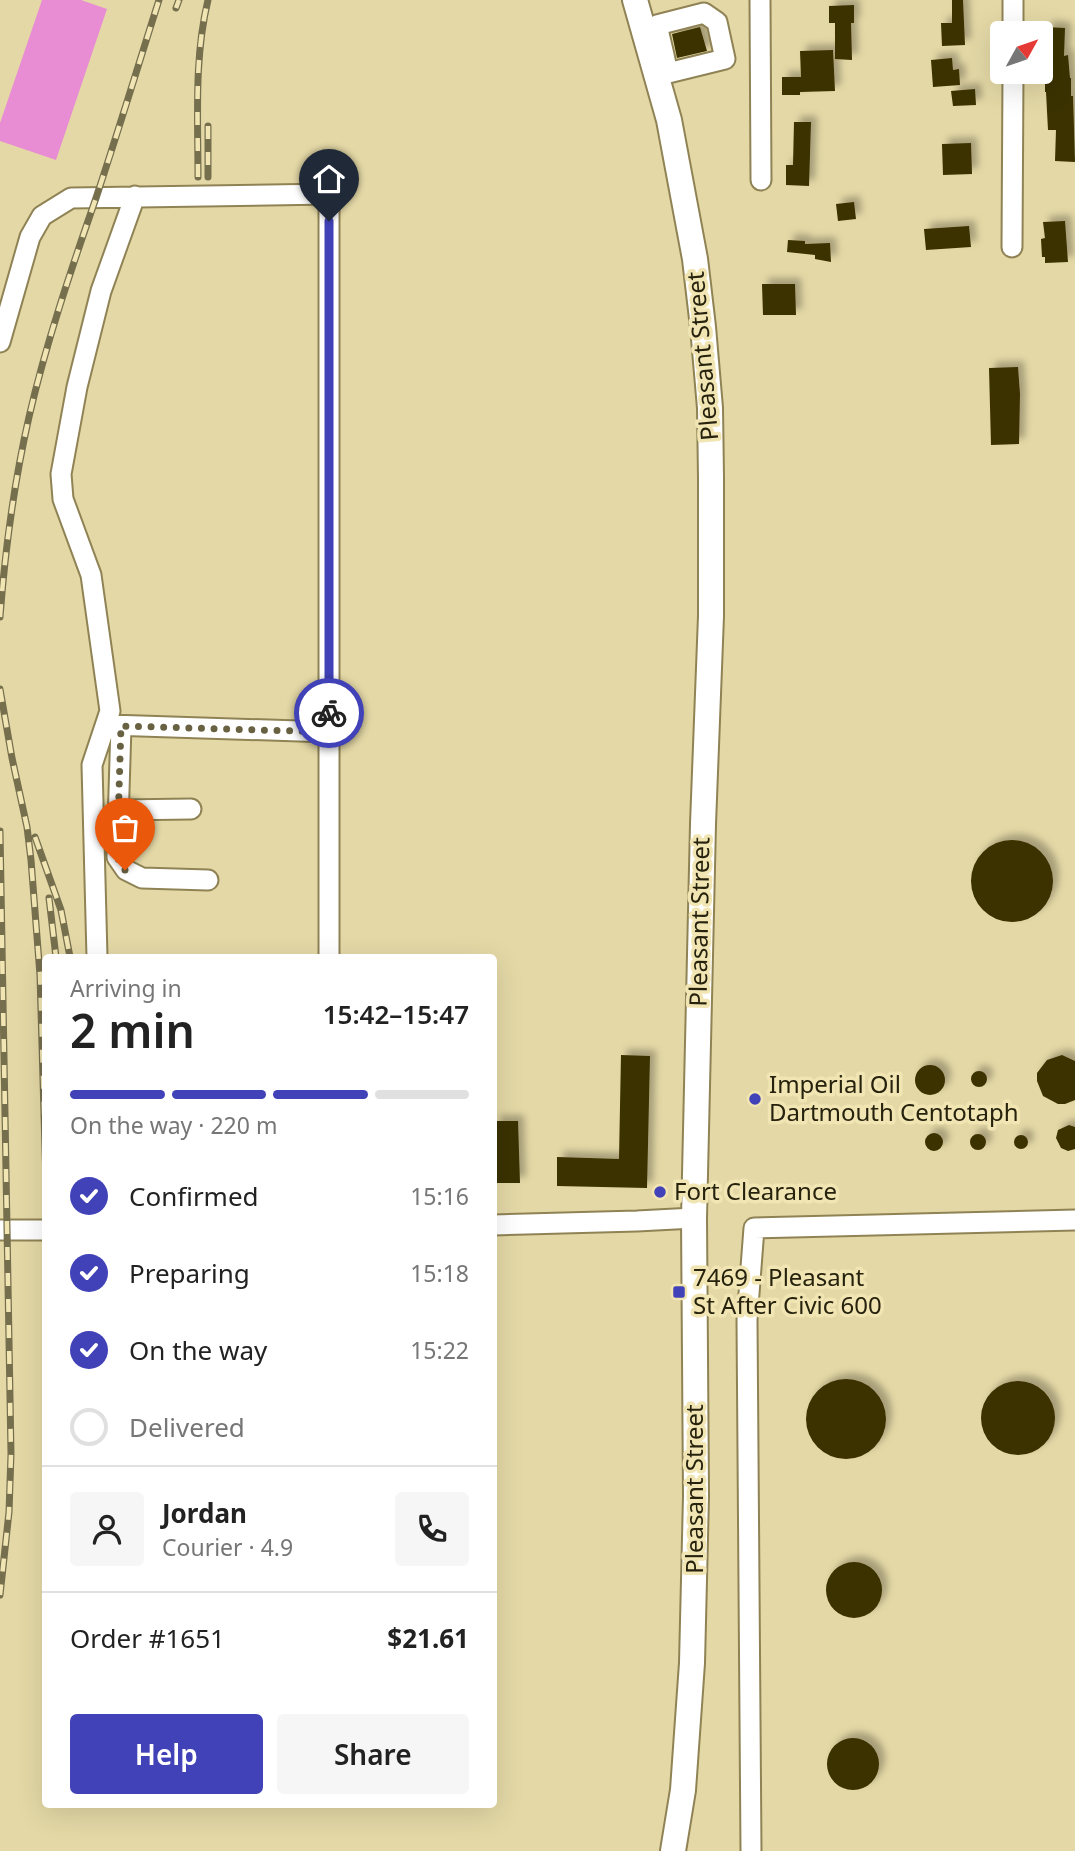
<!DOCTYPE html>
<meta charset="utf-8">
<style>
:root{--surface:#fff;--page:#f6f6f6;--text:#222;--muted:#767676;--line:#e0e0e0;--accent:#4142b7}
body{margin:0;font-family:"Noto Sans",sans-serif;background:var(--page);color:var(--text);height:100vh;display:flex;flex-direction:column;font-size:26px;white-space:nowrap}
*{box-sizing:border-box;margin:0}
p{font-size:23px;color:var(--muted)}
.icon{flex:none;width:38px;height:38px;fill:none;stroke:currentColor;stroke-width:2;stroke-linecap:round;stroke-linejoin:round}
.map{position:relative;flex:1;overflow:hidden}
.panel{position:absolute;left:42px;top:954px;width:455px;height:854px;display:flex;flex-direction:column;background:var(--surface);border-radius:7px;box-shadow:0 7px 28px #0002}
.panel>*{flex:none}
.needle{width:46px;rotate:50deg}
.tools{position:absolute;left:990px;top:21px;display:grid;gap:14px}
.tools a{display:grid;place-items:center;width:63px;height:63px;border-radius:7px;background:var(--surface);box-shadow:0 7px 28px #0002;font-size:35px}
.pin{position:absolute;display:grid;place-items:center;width:60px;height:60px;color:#fff;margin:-72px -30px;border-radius:50% 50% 50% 0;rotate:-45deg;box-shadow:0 0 7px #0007}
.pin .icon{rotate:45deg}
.courier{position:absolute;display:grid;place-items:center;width:70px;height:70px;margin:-35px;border:5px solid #4142b7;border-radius:50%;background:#fff;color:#222;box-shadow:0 2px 9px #0007}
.overview em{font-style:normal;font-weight:600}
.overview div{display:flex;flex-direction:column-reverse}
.overview{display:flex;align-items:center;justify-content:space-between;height:119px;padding:0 28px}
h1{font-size:46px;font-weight:600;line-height:52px}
.bar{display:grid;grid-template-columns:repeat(4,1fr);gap:10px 7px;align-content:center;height:84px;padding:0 28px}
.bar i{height:9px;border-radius:5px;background:var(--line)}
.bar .selected{background:var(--accent)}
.bar p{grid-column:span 4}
.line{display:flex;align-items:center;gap:18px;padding:0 28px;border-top:2px solid var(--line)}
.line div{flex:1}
.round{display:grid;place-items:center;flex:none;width:74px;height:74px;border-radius:7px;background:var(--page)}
ol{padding:0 28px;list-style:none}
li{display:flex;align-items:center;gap:21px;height:77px}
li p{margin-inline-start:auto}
li .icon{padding:7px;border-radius:50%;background:var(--accent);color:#fff;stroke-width:4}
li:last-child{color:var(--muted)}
li i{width:38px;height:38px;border:4px solid var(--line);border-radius:50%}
.cta{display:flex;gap:14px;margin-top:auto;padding:14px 28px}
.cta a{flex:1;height:80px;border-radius:7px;background:var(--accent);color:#fff;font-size:28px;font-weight:600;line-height:80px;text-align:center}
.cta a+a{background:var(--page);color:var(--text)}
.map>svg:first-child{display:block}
.water{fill:#e88dd3}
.building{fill:#3b3000;filter:url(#shadow)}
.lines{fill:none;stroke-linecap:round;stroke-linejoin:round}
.minor-casing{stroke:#8f8355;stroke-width:23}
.major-casing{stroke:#8f8355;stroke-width:28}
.minor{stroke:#fff;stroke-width:19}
.major{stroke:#fff;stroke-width:24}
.rail-casing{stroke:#766f4e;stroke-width:7}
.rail{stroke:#f1e5b3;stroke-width:4.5;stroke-dasharray:13;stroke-linecap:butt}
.done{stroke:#686243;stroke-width:7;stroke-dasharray:0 12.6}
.route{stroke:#4142b7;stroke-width:9}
.poi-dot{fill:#4142b7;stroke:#f1e5b3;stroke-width:2.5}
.labels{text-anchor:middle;stroke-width:7;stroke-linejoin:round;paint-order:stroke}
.street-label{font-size:24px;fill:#26220e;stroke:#f1e5b3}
.poi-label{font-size:24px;fill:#26220e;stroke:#f1e5b3;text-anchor:start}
</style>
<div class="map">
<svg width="1075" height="1851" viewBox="0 0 1075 1851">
<defs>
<filter id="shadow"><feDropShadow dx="6" dy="-6" stdDeviation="3.5" flood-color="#0004"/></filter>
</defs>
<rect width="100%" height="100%" fill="#e4d8a6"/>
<path class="water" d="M42,0H81L107,9L56,160L0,141V123Z"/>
<path class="building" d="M952,0H963L965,45L942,46L941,23H952Z
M854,5V23H851L852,60L835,59V23H829V6Z
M700,27L707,51L677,58L672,34Z
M1046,27L1065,28L1064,56L1068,55L1070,78H1071V96H1073L1075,162L1055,161L1056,130H1048L1046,92H1045V78H1047Z
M833,50L835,91L800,92V95H782V77H801L800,51Z
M952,58L953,70L959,69L960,85L933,87L931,60Z
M975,89L976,105L953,106L951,91Z
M794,122H811L809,186L786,185V165H793Z
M971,143L972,174L943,175L942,144Z
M854,202L856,219L838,221L836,204Z
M1065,221L1068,262L1045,263V257H1042L1041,239L1045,238L1043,222Z
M969,226L971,247L926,250L924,229Z
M788,240L805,241V244L830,243L831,262L815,259V255L787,252Z
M762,284H795L796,315H763Z
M1018,367L1020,394L1019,444L991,445L989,368Z
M971 881a41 41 0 1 1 82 0a41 41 0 1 1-82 0Z
M621,1055L650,1056L647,1188L557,1186V1157L619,1159Z
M1062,1055L1075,1061V1100L1065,1104H1058L1043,1096L1037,1081V1073L1047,1060Z
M915 1080a15 15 0 1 1 30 0a15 15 0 1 1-30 0Z
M971 1079a8 8 0 1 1 16 0a8 8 0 1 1-16 0Z
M494,1121H518L520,1183H494Z
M1069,1125L1075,1127V1149L1068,1151L1061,1148L1056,1138L1058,1130Z
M925 1142a9 9 0 1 1 18 0a9 9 0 1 1-18 0Z
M970 1142a8 8 0 1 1 16 0a8 8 0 1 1-16 0Z
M1014 1142a7 7 0 1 1 14 0a7 7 0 1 1-14 0Z
M806 1419a40 40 0 1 1 80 0a40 40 0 1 1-80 0Z
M981 1418a37 37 0 1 1 74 0a37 37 0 1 1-74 0Z
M826 1590a28 28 0 1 1 56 0a28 28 0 1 1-56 0Z
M827 1764a26 26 0 1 1 52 0a26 26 0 1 1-52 0Z"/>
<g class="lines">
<g class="minor-casing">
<path id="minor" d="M760,0L761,180
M1013,33V0
M652,59L664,55L657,25L704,13L717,22L725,59L668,73L664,55
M1012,247L1013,72
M0,342L30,237L42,216L71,198L329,194V957
M110,725L329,732
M121,726L117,857L126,870L142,878L208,880
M119,810L191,809
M97,957L92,765L110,711L91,575L63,499L61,474L77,387L101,291L135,196
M494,1225L637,1221L694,1218
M0,1230H46
M751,1851L747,1320L754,1228L1075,1220"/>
</g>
<g class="major-casing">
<path id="major" d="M635,0L669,120L695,259L703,327L710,408L711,478V616L703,824L694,1218L696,1496L692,1663L683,1790L673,1851"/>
</g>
<use href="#minor" class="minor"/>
<use href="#major" class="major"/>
<g class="rail-casing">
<path id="rail" d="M176,8L179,0
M208,126V177
M198,177C198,117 194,58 208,0
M0,617C5,550 14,483 29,417C46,343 71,270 96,198C118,132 138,66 159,0
M0,689L12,758L27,827L31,860L40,975L46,1182
M0,831L11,1454L9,1512L0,1595
M35,837L61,910L70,957
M49,898L56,957"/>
</g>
<use href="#rail" class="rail"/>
</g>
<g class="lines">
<path class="done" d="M125,870L117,857L121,726L329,732V713"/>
<path class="route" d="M329,221V713"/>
</g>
<g class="poi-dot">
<circle cx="755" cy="1099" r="7"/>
<circle cx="660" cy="1192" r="7"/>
<rect x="672" y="1285" width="14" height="14" rx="3.5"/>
</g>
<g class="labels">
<g class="street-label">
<text transform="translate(703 356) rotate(-95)" y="8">Pleasant Street</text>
<text transform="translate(700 922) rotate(-89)" y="8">Pleasant Street</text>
<text transform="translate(695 1489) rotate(-90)" y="8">Pleasant Street</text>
</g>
<g class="poi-label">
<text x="769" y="1093">Imperial Oil<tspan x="769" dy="28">Dartmouth Centotaph</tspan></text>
<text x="674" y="1200">Fort Clearance</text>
<text x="693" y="1286">7469 - Pleasant<tspan x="693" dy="28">St After Civic 600</tspan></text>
</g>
</g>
</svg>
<div class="tools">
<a><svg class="needle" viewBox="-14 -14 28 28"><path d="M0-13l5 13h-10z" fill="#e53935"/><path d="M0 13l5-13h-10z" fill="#767676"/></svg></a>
</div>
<div class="pin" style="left:125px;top:870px;background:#ea580c"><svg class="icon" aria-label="bag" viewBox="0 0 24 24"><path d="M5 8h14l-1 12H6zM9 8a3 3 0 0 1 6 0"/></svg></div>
<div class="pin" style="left:329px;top:221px;background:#1f2937"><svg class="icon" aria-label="home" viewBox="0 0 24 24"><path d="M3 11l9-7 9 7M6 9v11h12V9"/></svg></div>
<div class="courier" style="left:329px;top:713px"><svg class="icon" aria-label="bike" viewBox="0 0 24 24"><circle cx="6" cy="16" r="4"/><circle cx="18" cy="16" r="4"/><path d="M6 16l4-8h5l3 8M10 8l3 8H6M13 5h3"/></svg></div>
<section class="panel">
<div class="overview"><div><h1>2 min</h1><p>Arriving in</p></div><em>15:42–15:47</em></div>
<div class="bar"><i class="selected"></i><i class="selected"></i><i class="selected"></i><i></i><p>On the way · 220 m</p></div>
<ol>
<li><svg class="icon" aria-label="check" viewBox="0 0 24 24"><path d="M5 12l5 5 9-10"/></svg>Confirmed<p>15:16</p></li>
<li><svg class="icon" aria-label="check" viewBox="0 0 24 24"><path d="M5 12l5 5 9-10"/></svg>Preparing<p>15:18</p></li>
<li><svg class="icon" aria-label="check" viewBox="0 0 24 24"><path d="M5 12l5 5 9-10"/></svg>On the way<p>15:22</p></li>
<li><i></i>Delivered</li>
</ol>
<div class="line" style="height:126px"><a class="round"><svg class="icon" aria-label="person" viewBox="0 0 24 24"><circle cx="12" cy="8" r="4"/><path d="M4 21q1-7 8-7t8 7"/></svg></a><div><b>Jordan</b><p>Courier · 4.9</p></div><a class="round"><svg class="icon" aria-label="phone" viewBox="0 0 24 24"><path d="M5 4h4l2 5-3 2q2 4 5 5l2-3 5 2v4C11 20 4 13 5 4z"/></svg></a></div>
<div class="line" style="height:91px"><div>Order #1651</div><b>$21.61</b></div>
<div class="cta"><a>Help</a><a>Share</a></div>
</section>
</div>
